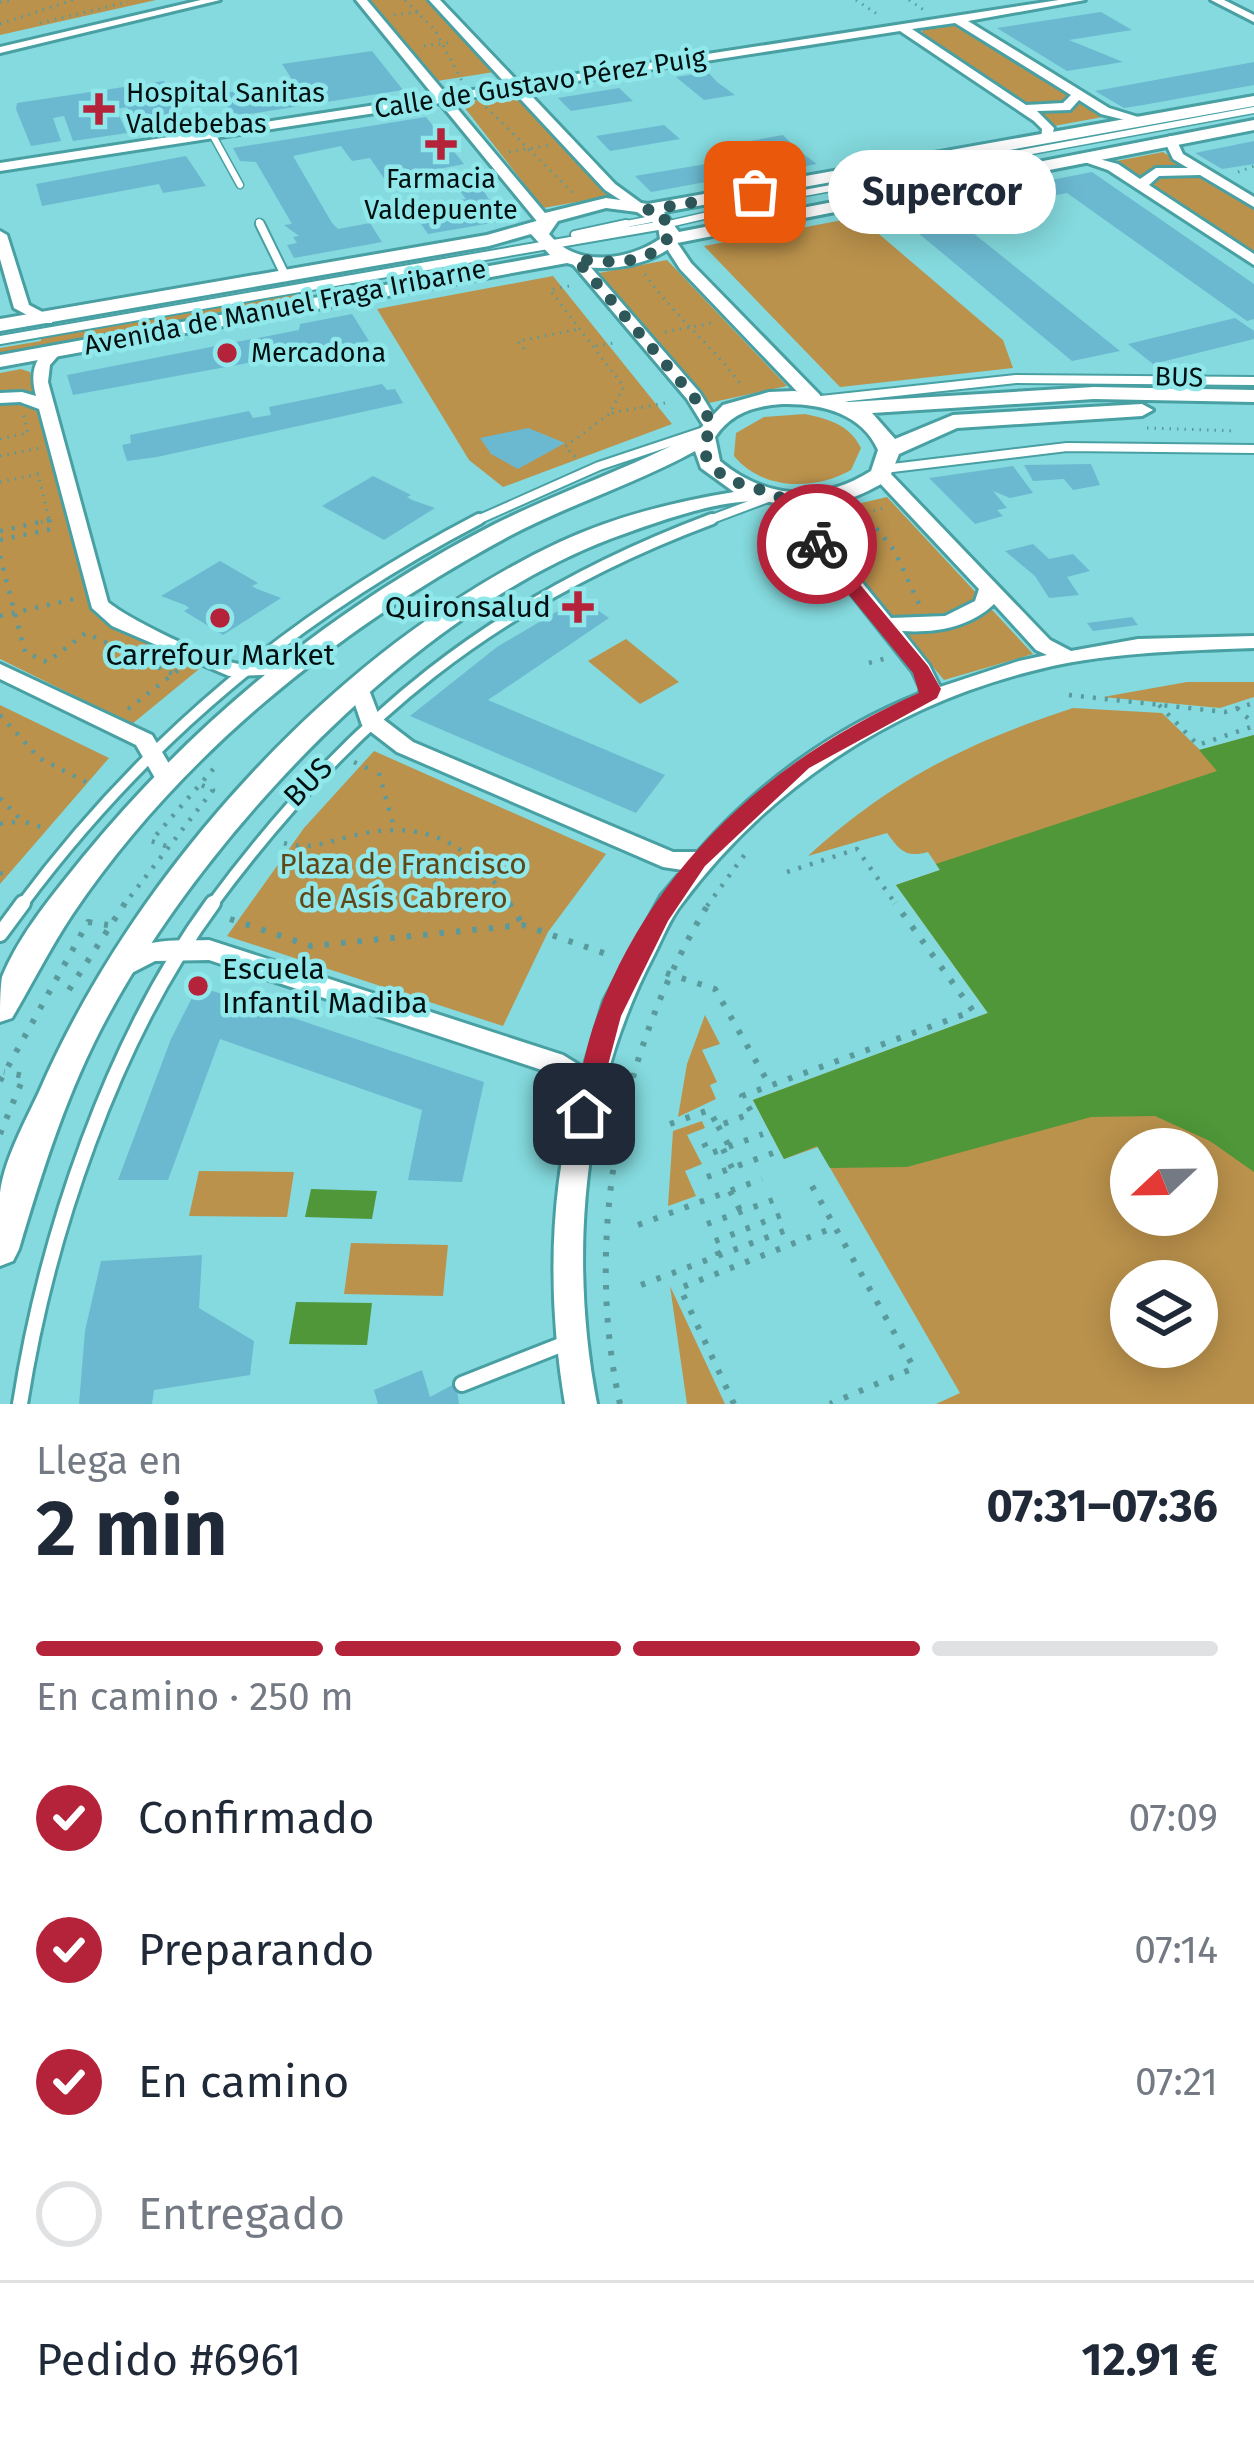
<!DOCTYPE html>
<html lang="es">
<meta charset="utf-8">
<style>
:root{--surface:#fff;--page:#f2f2f3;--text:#1f2937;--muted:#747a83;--line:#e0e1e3;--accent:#b5233a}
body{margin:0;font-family:"Fira Sans",sans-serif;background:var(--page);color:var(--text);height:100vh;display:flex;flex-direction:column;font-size:45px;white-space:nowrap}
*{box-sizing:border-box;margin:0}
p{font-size:39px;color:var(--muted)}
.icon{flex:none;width:66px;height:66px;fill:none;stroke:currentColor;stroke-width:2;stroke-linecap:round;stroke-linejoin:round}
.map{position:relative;height:1404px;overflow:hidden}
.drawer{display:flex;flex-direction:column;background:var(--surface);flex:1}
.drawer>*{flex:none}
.needle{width:78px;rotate:248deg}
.fabs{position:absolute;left:1110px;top:1128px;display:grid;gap:24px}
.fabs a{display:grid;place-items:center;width:108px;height:108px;border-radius:50%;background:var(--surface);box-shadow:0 6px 30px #0003;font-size:60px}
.pin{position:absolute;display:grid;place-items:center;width:102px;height:102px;color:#fff;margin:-51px;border-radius:24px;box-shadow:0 6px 18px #0006}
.courier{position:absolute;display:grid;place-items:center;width:120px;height:120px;margin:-60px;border:9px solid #b5233a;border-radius:50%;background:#fff;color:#222;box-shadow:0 3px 15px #0007}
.bubble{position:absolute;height:84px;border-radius:42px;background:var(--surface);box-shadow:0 6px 30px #0003;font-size:39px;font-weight:700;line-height:84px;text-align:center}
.head em{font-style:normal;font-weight:700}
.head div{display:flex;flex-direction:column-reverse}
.head{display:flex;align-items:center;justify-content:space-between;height:204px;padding:0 36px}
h1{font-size:78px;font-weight:700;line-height:90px}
.bar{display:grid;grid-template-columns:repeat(4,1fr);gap:18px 12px;align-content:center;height:144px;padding:0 36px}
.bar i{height:15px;border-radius:9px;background:var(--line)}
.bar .active{background:var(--accent)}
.bar p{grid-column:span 4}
.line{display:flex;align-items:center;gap:30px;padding:0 36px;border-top:3px solid var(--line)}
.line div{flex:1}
ol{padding:0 36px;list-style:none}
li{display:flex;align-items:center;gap:36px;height:132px}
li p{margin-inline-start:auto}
li .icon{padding:12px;border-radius:50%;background:var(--accent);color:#fff;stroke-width:4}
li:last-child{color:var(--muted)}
li i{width:66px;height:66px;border:6px solid var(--line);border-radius:50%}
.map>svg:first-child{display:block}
.green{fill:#bb924c;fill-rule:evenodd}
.water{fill:#4f9739}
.building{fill:#6bb9d0}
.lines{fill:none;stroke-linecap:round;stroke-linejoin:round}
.service-far3-casing{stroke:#48a0a3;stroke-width:9}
.service-far2-casing{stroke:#48a0a3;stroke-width:12}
.service-far1-casing{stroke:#48a0a3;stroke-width:16}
.service-casing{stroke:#48a0a3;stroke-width:20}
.minor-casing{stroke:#48a0a3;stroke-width:6}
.tertiary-casing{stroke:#48a0a3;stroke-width:6}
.path-far2{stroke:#5a9a9d;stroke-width:3;stroke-dasharray:1.5 6;stroke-linecap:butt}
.path-far1{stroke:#5a9a9d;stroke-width:4.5;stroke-dasharray:3 9;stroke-linecap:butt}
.path{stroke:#5a9a9d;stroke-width:6;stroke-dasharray:4.5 12;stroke-linecap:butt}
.service-far3{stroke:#fff;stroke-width:6}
.service-far2{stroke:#fff;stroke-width:8}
.service-far1{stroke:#fff;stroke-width:10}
.service{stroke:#fff;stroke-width:14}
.minor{fill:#fff;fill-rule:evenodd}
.tertiary{fill:#fff;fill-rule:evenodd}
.route{fill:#b5233a}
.done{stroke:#2e5759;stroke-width:12;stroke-dasharray:0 21.6}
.poi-dot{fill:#b5233a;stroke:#91e8eb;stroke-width:4.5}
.labels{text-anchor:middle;stroke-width:9;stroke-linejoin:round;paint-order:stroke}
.far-street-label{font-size:27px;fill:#001011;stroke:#91e8eb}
.far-poi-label{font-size:27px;fill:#001011;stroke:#91e8eb;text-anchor:start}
.poi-label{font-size:30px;fill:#001011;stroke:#91e8eb;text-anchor:end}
.street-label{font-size:30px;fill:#001011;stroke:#91e8eb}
.park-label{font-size:30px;fill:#604718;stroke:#91e8eb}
</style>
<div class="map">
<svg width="1254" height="1404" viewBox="0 0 1254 1404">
<rect width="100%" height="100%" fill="#84dade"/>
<path class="green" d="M0,0H156L0,35Z
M368,0H427L494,72L437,81Z
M953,25L967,28L1108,116L1054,126L919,36L923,30Z
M508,95L518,97L611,196L543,208L461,103Z
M1163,152L1254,209V258L1111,162Z
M859,217L1003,340L1013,368L840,387L704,246Z
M667,260L787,386L709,403L599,273Z
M553,276L672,424L503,487L469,460L377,309Z
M298,293L294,298L0,354V348L41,341V337Z
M21,369L30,372L92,606L103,620L204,665L132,724L0,659V373Z
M805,414C829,419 850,425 861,448L851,470C814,491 762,490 734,456L736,433L764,417Z
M887,497L1033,654L944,680L806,516Z
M626,639L679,682L640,704L588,661Z
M1187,682H1254V697L1220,708L1103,697Z
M0,705L109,758L0,884Z
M1073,708L1162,713L1200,750L1254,735V1404H936L960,1393L818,1147L784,1159L753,1100L988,1013L896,885L940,870L928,852C906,858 900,851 887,833L808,856C892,780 966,743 1073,708ZM1131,1149H1197V1215H1131ZM1131,1281H1197V1347H1131Z
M374,751L606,854L548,932L503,1026L227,936L304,828Z
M705,1015L720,1044L702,1050L717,1082L710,1085L716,1099L678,1117L687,1064Z
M702,1121L705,1128L687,1135L702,1164L685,1171L696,1196L668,1206L673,1131Z
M199,1171L294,1172L287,1217L189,1216Z
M351,1243L448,1245L443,1296L344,1294Z
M670,1286L725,1404H687Z"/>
<path class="water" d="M1254,735V1172L1210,1141L1155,1116L1091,1117L907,1167L830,1168L817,1146L784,1159L753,1100L988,1013L896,885L940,870L936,864L1217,771L1199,750Z
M311,1189L377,1191L372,1219L305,1217Z
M296,1302L372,1303L367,1345L289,1344Z"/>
<path class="building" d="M1101,12L1132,30L1069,40L1123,62L1067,71L997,28Z
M372,51L403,90L243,115L231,112L219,93L297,87L282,64Z
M1254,62V85L1143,105L1124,108L1095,91Z
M708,72L717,82L735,95L704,100L676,77Z
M164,81L186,123L138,131L127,107L116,109L127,133L73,141L64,116L53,118L61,141L31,146L16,109L17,103Z
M619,88L633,101L571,111L558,98Z
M426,117L464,164L398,177L401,182L388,184L370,158L352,161L341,146L293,156L332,223L338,229L370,223L382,242L294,258L287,245L297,243L293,237L299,236L284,225L292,224L256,162L240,161L233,148Z
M664,125L680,139L610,151L596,136Z
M783,135L799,151L817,164L784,170L750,141Z
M1254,141V164L1222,169L1195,153Z
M186,156L206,186L163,193L159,184L42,206L36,184Z
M706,164L722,179L651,192L635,176Z
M1092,172L1254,284V319L1247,321L1067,193L967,212L942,201Z
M475,178L503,221L428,234L421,224L450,219L438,203L466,199L452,181Z
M947,212L1120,351L1072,361L905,222Z
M352,314L369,341L73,395L67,375L299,330L300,324Z
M1235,318L1254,331V339L1153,364L1128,344Z
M382,384L387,390L395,389L403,403L157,457L127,461L122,445L131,443L130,435L249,411L253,418L271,415L269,407Z
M528,428L565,443L518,469L491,454L480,438Z
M1091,464L1100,485L1073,490L1064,479L1033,481L1024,465Z
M1013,466L1033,493L1010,498L993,491L1007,508L997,510L1003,516L975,524L929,478Z
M373,476L411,495L407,497L412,500L435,508L384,540L322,506Z
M1033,544L1049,559L1073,554L1090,571L1067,577L1079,595L1049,598L1035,576L1005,551Z
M220,561L258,583L252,586L257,589L281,598L223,635L184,611L189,608L185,605L161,596Z
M580,598L609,618L488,700L665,775L636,813L410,716L497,647Z
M1132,617L1138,625L1093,631L1087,623Z
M198,986L484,1082L462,1182L408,1180L422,1110L220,1039L168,1180H118L171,1039Z
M202,1255L199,1308L254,1341L250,1375L154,1390L152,1404H79L85,1331L101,1261Z
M422,1370L430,1397L456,1383L459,1404H378L374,1390Z"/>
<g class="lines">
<g class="service-far3-casing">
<path id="service-far3" d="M212,134L240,185
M259,222L262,227
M611,227L662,217
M656,227L804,193L1254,110"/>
</g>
<g class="service-far2-casing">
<path id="service-far2" d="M260,224L286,277
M575,235L626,224
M0,340L669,224
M821,400L1016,379L1254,381
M884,469L1067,447L1254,449
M473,522L599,466L707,430
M704,522L768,498"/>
</g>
<g class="service-far1-casing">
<path id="service-far1" d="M21,906C145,739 295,615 479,519
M211,906C349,719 493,601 712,519"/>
</g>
<g class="service-casing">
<path id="service" d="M0,934L23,903
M462,1384L571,1341
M20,1404C46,1237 112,1040 213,903"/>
</g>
<g class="minor-casing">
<path id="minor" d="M201,0H220L0,53V47Z
M356,0H367L446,94L507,85L429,0H440L519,83L1059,0H1085L968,21L1109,108L1151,121L1145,125L1101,114L1079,100L1070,110L1037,111L1054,128L1051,141H1041L1042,129L1034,121L900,31L525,89L615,184L641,203L643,206L636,210L605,190L513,91L451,101L550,219L552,222L545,226L540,225L440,103L0,171V163L434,96ZM955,23L1071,95L1063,103L1026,105L912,29Z
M1211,0H1224L1254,15V22Z
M1170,136L1175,137L1183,154L1254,197V207L1200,175L1159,176L1149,185L1254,254V265L1108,170L1073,158L1080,154L1118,164L1140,179L1156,168H1188L1173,159L1164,140Z
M0,231L7,235L29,305L52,317V323H42L14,308L0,259Z
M664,238H674L691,263L820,395V403H808L680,269L662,241Z
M571,256H581L700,393L719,424L717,428H705L687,399L571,262Z
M55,345L63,350L50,365L48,382L108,602C128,619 212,660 239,664C258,667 279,656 294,669L291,674L229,676L112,626L92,608L39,409L20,402L0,403V393L22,392L36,396C30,374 33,356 55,345Z
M881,469L887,470L1050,640L1071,651L1138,639L1254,636V648C1178,651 1102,652 1028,672C889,708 767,789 681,905C670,919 663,937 655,953C583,1089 568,1254 597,1404H565C548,1303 548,1193 577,1093L554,1074L209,960L155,961L122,978L113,975L110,968C131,936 175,941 209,940L563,1055L584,1068L604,1001L661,896L683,870L663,867L397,752L362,725L349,687L352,682H366L379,716L413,742L673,852H698C757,784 834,728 919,694L921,689L913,672L779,503L776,499L779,495H791L891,618L945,616L975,601L979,589L875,478V470ZM994,604L1036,650L1047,655L1019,661L940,687L929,665L902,631C935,633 969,628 994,604Z
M0,664L152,735L178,779L175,785H159L136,745L0,679Z"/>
</g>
<g class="tertiary-casing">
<path id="tertiary" d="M1254,96V106L664,212L679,232L1254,120V130L677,243C647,267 604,274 567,263L0,367V355L550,255L531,234L489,246L0,331V319L487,235L540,220L545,213L606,198L648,204ZM606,208L637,212L658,226L660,239C627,261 576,268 549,234L558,221Z
M1094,387L1254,390V402L1094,399L872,413L895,439L953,415L1142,404L1153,410L1142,416L957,428L899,454L889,479C861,497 830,508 795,507C783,506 771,501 759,501C715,500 651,524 610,539C413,614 210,829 110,1012C69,1086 43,1168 19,1249L13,1261L0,1266C0,1243 0,1217 0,1193C4,1160 25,1122 39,1092C135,870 340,645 560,542C616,516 674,502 734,492L701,468L695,451C634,485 566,505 504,539C336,630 179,756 72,915C50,948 32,984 12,1018L0,1022C0,1008 0,990 2,977C20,933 55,892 84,856C197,718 337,605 495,524C553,495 613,474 671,446L696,433L723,405L769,392L795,391L849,402ZM782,404C820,403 862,413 878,450L871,471C821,503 765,499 720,461L715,437C731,413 754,406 782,404Z"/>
</g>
<path class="path-far2" d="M405,0L435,30L462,81
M856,0L880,16
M909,0L924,10
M0,2L14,0
M394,15L418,12
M40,23L128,2
M0,24L73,0
M424,46L454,42
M486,107L574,194
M509,152L551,145
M1238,172L1254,166
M645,274C674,316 712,345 742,386
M569,286L550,290L624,387L609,414L565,447L578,459
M665,332L712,323
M596,346L614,343
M524,349L518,341L580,329
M612,413L665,403
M1147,428L1237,431
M0,439L28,433L23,413
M0,456L40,448
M0,482L38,474L50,522
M864,513L871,522
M41,522L49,520
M830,522L884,508"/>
<path class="path-far1" d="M869,519L894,550L919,604
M826,523L842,519
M0,531L49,520
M0,540L52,529L49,519
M0,556L25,652L47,662L86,633L173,674
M0,616L78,598
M869,663L887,658
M1069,695L1225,712L1254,703
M1159,705L1198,745L1254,726
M1237,708L1254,724
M128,709L181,668
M0,715L39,758L90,784
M354,762L376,772
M379,773L393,824
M0,798L22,821L47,829
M0,824L22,821
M284,843C307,850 325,843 348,837C423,817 470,841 511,906
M166,846L151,841L215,767
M787,872L857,849L897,906
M0,873L9,876
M123,906L213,790L199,784
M707,906L748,850"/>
<path class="path" d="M509,903L523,925
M230,919L311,946L523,925L615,957
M666,973L715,989L770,1086
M69,990L125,903
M0,1081L88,922L108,925
M670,1124L709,1110L718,1126L752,1113L742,1096L973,1011L895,903
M718,1126L729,1146
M0,1134L24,1076L4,1072
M704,1143L709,1154L763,1134
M723,1149L732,1168
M707,1177L773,1153
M812,1186L914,1368L830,1404
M730,1191L741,1212
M707,1224L773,1200
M638,1225L762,1179
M719,1255L713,1242L781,1215
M641,1285L789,1229
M620,1404C583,1236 620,1048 709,903
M734,1404L680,1288L835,1227"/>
<use href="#service-far3" class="service-far3"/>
<use href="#service-far2" class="service-far2"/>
<use href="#service-far1" class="service-far1"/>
<use href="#service" class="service"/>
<use href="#minor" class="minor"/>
<use href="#tertiary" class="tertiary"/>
</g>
<path class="route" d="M810,540H823L928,666L941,689L937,698L809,768L705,866L668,921L621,1016L593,1122H575L572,1114C580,1082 585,1047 597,1016C654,863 774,757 919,693L913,673L810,547Z"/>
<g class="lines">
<path class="done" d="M755,192L647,210L665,220L670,234C653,267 608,263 576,259L704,409L711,424L703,450C720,488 750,482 781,498C793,504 807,532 817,544"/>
</g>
<g class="poi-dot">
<path d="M93 91h12v12h12v12h-12v12h-12v-12h-12v-12h12z"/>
<path d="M435 126h12v12h12v12h-12v12h-12v-12h-12v-12h12z"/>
<circle cx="227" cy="353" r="12"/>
<path d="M572 589h12v12h12v12h-12v12h-12v-12h-12v-12h12z"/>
<circle cx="220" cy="618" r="12"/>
<circle cx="198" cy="986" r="12"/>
</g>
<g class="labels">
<g class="far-street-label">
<text transform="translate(540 83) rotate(-9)" y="9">Calle de Gustavo Pérez Puig</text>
<text transform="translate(285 307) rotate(-11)" y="9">Avenida de Manuel Fraga Iribarne</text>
<text transform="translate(1179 377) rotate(2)" y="9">BUS</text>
</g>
<g class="far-poi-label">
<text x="126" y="102">Hospital Sanitas<tspan x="126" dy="31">Valdebebas</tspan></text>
<text x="441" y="188" text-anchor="middle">Farmacia<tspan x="441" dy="31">Valdepuente</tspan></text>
<text x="251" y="362">Mercadona</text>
</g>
<g class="poi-label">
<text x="551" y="617">Quironsalud</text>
<text x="220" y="665" text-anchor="middle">Carrefour Market</text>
<text x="222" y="979" text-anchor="start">Escuela<tspan x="222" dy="34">Infantil Madiba</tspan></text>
</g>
<g class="street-label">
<text transform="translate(308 782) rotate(-46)" y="10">BUS</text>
</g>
<g class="park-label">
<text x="403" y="874">Plaza de Francisco<tspan x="403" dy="34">de Asís Cabrero</tspan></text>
</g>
</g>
</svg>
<div class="fabs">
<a><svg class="needle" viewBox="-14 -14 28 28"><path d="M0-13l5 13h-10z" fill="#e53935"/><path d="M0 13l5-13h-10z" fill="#747a83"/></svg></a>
<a><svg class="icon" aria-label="layers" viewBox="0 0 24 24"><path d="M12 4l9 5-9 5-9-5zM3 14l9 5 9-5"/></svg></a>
</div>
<div class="pin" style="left:755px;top:192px;background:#ea580c"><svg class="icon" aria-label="bag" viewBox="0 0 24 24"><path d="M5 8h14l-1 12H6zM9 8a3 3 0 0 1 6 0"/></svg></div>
<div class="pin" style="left:584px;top:1114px;background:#1f2937"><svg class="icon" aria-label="home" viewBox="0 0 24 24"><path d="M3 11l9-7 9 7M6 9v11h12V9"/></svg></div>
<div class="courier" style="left:817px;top:544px"><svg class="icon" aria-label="bike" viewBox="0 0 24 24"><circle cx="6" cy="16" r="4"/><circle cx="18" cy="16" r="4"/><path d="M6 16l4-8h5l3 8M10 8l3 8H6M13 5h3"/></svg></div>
<div class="bubble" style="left:828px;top:150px;width:228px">Supercor</div>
</div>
<section class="drawer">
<div class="head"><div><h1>2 min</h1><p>Llega en</p></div><em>07:31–07:36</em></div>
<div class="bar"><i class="active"></i><i class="active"></i><i class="active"></i><i></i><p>En camino · 250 m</p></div>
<ol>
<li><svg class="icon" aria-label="check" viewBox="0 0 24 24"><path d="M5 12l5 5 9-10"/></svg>Confirmado<p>07:09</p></li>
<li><svg class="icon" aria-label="check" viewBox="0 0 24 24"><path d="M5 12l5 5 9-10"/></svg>Preparando<p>07:14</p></li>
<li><svg class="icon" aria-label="check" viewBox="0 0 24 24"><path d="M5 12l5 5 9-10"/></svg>En camino<p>07:21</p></li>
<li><i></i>Entregado</li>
</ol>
<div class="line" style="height:156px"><div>Pedido #6961</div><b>12.91 €</b></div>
</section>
